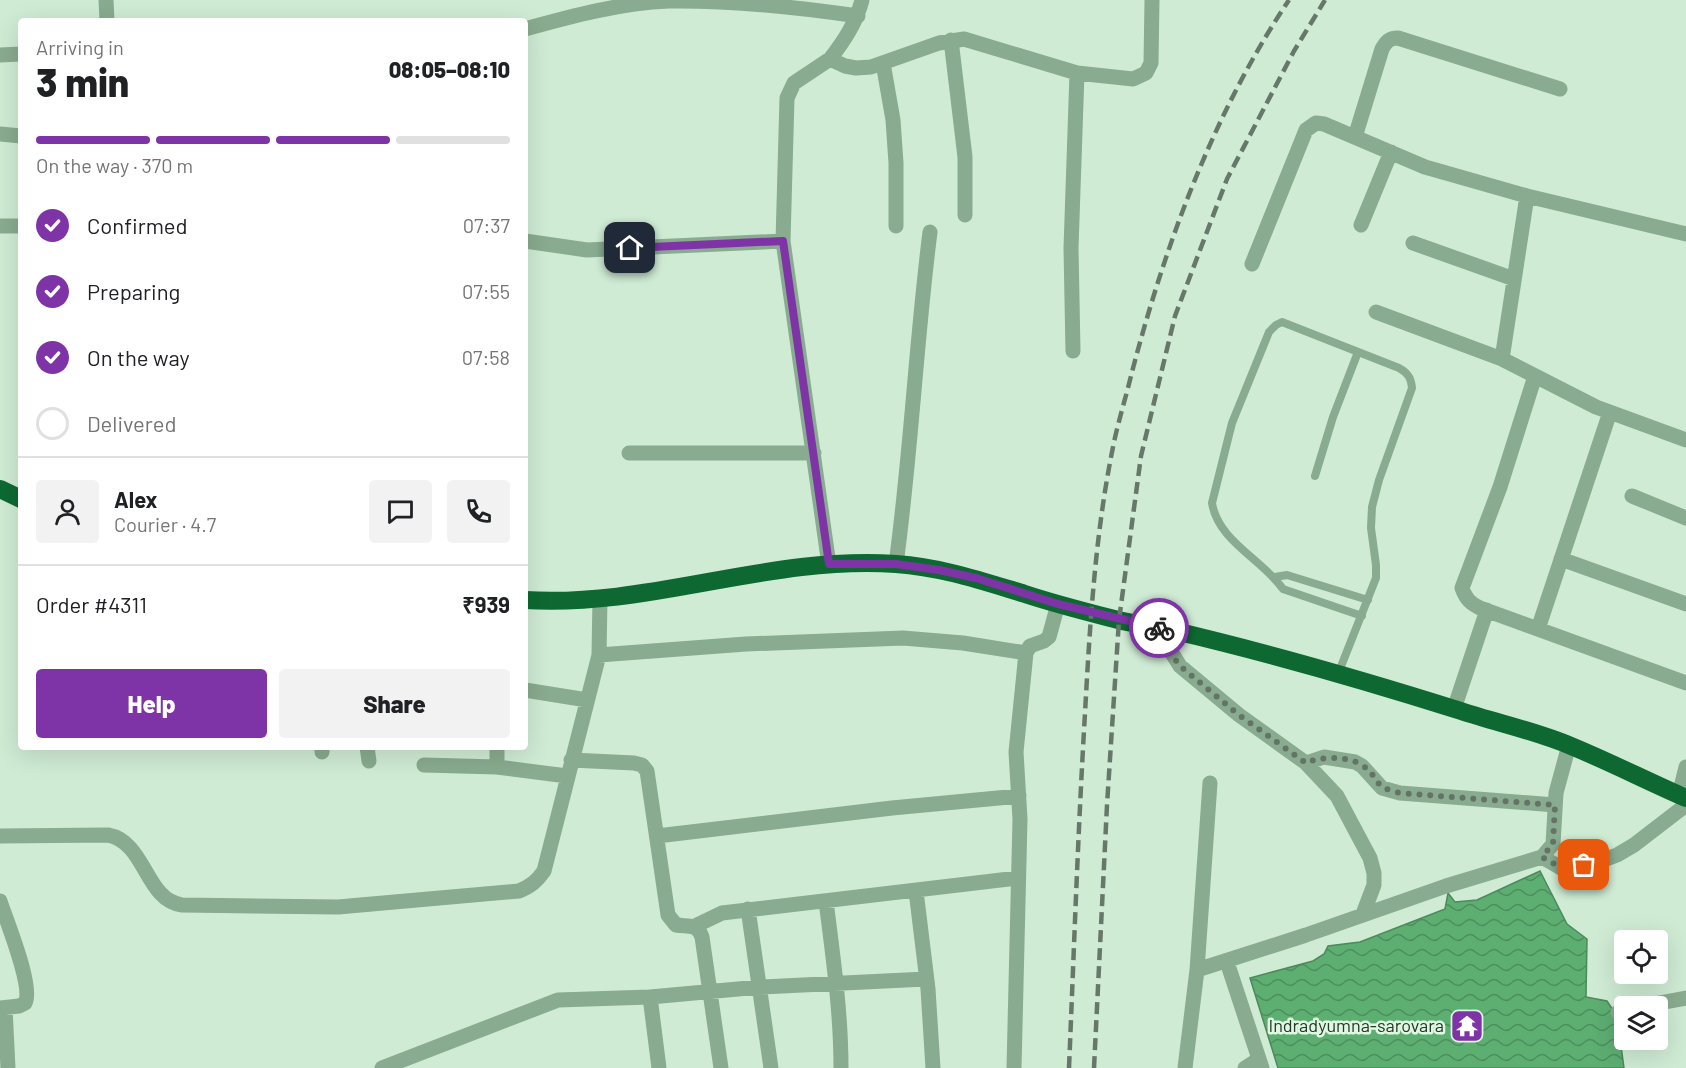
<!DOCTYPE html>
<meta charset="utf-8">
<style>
:root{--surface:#fff;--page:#f2f2f2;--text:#202124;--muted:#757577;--line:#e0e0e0;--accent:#7e34a6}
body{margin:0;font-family:Barlow,sans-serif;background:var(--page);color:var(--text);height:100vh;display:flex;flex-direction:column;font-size:22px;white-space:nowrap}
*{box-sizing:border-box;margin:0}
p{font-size:20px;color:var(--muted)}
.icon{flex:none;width:33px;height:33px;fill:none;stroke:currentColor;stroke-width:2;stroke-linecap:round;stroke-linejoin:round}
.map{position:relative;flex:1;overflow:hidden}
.panel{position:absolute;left:18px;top:18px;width:510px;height:732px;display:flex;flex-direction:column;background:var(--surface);border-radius:6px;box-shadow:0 6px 24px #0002}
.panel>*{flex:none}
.buttons{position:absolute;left:1614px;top:930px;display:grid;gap:12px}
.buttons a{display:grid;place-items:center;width:54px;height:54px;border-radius:6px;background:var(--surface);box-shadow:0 6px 24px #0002;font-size:30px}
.pin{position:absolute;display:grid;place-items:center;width:51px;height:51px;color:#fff;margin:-26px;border-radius:12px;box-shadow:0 3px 9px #0006}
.courier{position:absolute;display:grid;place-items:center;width:60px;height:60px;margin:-30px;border:4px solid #7e34a6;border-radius:50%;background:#fff;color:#222;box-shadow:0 2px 8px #0007}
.headline em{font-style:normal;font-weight:800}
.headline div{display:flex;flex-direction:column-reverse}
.headline{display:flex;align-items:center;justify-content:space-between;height:102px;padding:0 18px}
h1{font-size:39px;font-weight:800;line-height:45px}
.bar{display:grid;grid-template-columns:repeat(4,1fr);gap:9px 6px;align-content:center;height:72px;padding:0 18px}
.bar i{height:8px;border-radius:4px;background:var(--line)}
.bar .active{background:var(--accent)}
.bar p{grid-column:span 4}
.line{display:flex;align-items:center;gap:15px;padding:0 18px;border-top:2px solid var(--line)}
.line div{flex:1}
.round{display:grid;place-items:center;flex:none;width:63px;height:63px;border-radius:6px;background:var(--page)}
ol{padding:0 18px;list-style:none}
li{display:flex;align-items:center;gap:18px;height:66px}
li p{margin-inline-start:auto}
li .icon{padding:6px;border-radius:50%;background:var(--accent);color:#fff;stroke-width:4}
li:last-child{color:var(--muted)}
li i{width:33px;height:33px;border:3px solid var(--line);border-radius:50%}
.cta{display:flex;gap:12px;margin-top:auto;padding:12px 18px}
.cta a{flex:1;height:69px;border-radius:6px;background:var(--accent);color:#fff;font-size:24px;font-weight:800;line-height:69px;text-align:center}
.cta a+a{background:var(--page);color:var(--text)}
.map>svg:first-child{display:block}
.water{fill:url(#water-waves);stroke:#4d895c;stroke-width:1.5}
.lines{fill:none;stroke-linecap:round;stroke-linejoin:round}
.lane{stroke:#89ab8f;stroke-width:8}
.street{stroke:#89ab8f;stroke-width:15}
.highway{stroke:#0d6931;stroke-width:18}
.rail{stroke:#67786a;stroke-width:4.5;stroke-dasharray:12 6;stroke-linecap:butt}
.done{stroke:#637466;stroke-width:6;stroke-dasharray:0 10.8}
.route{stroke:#7e34a6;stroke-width:8}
.labels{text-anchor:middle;stroke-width:5;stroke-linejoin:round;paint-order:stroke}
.poi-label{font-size:18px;fill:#29342b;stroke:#dcf8e1;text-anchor:end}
</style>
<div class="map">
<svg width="1686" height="1068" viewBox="0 0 1686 1068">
<defs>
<pattern id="water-waves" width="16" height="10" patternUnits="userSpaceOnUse" patternTransform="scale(1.5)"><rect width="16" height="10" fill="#5dae71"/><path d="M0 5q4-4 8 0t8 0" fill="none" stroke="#4d8e5d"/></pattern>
</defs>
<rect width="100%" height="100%" fill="#cfebd4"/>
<path class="water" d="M1540,871L1567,924L1587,939L1586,997L1607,1001L1617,1016L1624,1068H1278L1250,978L1313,961L1324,954L1328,946L1360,942L1445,909L1448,893L1455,902L1477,900Z"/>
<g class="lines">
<path class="lane" d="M1315,476L1333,417L1358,352
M1275,577L1287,575L1368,600
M1338,674L1376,578V565L1371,528L1372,507L1379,480L1412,388C1411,378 1408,373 1399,368L1282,322L1276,325L1269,332L1232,423L1212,503C1218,541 1262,559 1283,589L1362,616"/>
<path class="street" d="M106,0L107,21
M525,29C572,16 620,3 669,1C733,0 795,7 858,16
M951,40L965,157V215
M0,55L21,54
M830,59C844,41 856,23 862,0
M883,63L893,120L896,163V226
M0,134L21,136
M1355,137L1382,49C1386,42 1389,38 1398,38L1560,89
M1361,225L1391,152
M0,226H21
M525,241L587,250L783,241
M1413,243L1514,279
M1252,264L1306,130L1316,123L1324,124L1425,167L1527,196L1686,234
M1376,312L1502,359L1596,407L1686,440
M1073,351L1071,248L1077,73
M1502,359L1527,196
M1535,376L1500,487L1462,588C1466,599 1470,603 1480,608L1686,683
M629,453H814
M1632,496L1686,518
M1561,559L1686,604
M896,564C911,454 916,342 930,232
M829,565L783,241L787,98L794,83L830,59L845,66L856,68L871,67L939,43L964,39L1077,73L1133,79L1146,73L1151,63L1152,0
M1538,629L1610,412
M1170,630V650L1180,666L1239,715L1306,763L1337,796L1370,858L1374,873V885L1363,914
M599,655L746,644L903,638L963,643L1026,653
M525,690L587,700
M1454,709L1487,610
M322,747V752
M367,747L369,761
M497,747V767
M571,760L634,763L642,765L647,771L668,915L676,925C688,927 697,923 702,937L721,1068
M1306,763L1324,757L1355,762L1362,766L1382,788L1400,793L1555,805
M424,765L497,767L567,776
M1679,795L1686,767
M0,836L108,835C146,842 145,900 182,905L338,907L519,891C531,886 537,881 544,871L599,655L600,599
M657,836L892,808L1019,796
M1542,857L1561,868L1598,862L1617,855L1634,845L1686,805
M916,891L928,989L933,1068
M0,901C6,920 34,987 25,1003L19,1006L0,1008
M826,901C833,957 841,1012 841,1068
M748,909L771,1068
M695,926L722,913L1018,878
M1227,962L1262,1068
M1197,970L1306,935L1446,886L1542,857L1553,844L1556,793L1569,745
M650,997L659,1068
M1643,1006L1686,998
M5,1008L8,1068
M1618,1012L1624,1010
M382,1068L558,1000L650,997L760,987L926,979
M1014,1068L1020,819L1016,752L1026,653L1030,646L1044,641L1049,637L1058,604
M1185,1068L1197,970L1210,783
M1245,1068L1259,1059"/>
<path class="highway" d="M0,489L21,499
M525,600C650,608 770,555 896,564C941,567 982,581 1025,594C1055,604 1087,612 1118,620C1135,624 1153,626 1171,630C1269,653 1366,681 1461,711C1497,723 1536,731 1571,746C1610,762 1647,781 1686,798"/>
<path class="rail" d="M1069,1068C1074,950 1078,831 1085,713C1090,624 1095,535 1113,447C1118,422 1126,397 1132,372C1166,242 1214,112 1289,0
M1094,1068L1107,805L1119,620L1141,456L1175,316L1227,179L1294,51L1325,0"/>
</g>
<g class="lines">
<path class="done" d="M1159,628L1170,630C1170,646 1170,654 1180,666L1239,715L1306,763C1320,756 1348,756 1362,765C1381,778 1371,787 1400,793L1555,805L1553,844L1542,857L1561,868L1584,865"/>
<path class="route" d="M630,248L783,241L829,564H896L939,570L976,578L1058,604L1159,628"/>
</g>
<defs>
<g id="temple-square" transform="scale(1.725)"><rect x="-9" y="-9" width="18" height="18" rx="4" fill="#7e34a6" stroke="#dcf8e1"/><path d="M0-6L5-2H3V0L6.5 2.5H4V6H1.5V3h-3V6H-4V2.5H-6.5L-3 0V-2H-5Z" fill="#fff"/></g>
</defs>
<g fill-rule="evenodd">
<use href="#temple-square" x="1467" y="1026"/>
</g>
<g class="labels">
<g class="poi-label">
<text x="1444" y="1032">Indradyumna-sarovara</text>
</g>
</g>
</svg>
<div class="buttons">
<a><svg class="icon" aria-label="locate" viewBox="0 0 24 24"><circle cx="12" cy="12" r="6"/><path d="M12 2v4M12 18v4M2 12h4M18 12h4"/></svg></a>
<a><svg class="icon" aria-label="layers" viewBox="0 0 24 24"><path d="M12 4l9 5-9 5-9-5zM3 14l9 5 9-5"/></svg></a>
</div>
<div class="pin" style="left:1584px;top:865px;background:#ea580c"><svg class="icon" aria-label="bag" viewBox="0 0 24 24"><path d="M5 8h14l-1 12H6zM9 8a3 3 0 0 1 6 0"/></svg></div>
<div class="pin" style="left:630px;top:248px;background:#1f2937"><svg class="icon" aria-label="home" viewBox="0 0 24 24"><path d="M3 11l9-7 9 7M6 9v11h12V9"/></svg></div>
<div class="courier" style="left:1159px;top:628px"><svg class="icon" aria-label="bike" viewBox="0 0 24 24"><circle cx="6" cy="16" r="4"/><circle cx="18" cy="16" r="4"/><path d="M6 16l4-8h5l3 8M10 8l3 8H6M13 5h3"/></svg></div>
<section class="panel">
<div class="headline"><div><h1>3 min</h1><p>Arriving in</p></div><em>08:05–08:10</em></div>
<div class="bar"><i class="active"></i><i class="active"></i><i class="active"></i><i></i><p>On the way · 370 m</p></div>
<ol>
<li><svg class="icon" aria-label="check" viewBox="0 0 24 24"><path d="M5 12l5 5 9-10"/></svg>Confirmed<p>07:37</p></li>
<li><svg class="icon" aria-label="check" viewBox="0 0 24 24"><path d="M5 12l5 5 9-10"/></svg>Preparing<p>07:55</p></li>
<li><svg class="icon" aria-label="check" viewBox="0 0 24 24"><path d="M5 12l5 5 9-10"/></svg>On the way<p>07:58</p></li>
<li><i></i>Delivered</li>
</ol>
<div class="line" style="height:108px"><a class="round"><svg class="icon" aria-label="person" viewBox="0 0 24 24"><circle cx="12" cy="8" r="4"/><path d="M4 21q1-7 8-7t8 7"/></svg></a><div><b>Alex</b><p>Courier · 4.7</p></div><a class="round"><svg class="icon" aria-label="chat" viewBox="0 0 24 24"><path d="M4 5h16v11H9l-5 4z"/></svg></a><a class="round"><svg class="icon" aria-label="phone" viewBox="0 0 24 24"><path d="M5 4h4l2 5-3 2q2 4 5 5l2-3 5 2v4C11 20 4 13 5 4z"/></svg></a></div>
<div class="line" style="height:78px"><div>Order #4311</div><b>₹939</b></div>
<div class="cta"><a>Help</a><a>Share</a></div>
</section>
</div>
